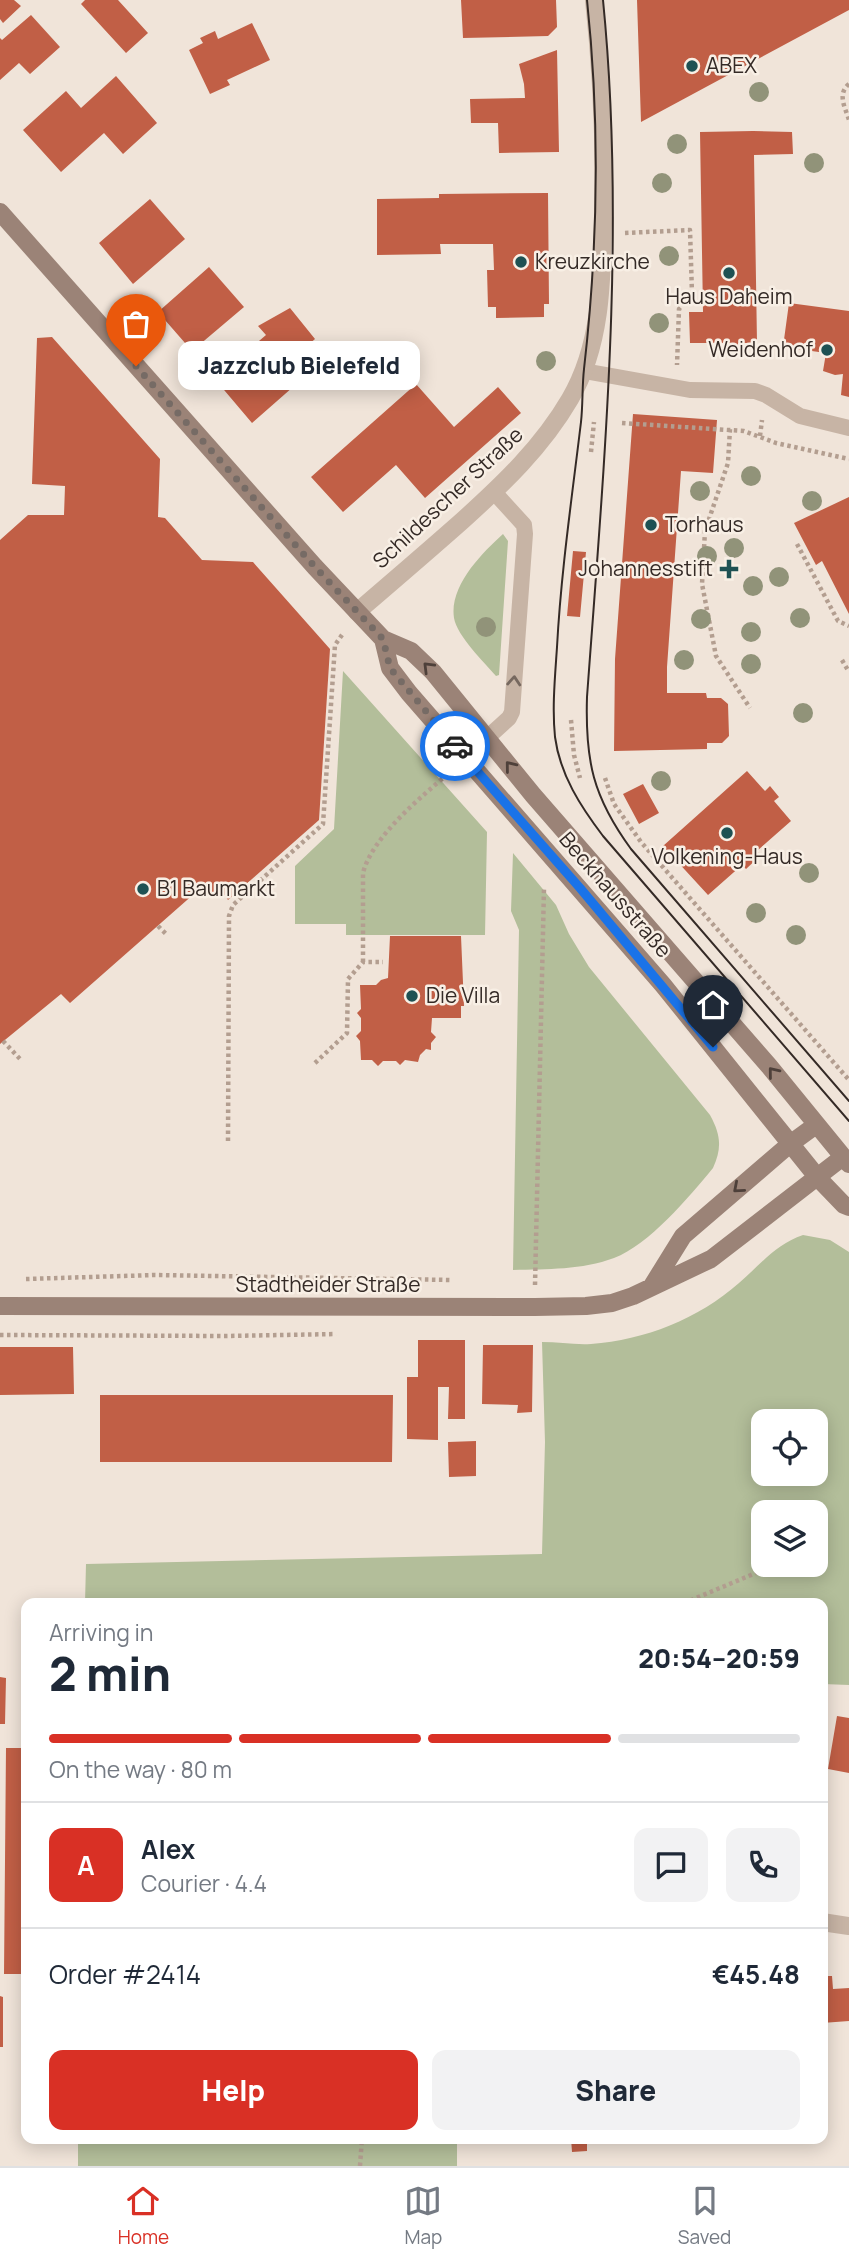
<!DOCTYPE html>
<meta charset="utf-8">
<style>
:root{--surface:#fff;--page:#f2f2f3;--text:#1f2937;--muted:#747a83;--line:#e0e1e3;--accent:#d93025}
body{margin:0;font-family:Manrope,sans-serif;background:var(--page);color:var(--text);height:100vh;display:flex;flex-direction:column;font-size:26px;white-space:nowrap}
*{box-sizing:border-box;margin:0}
p{font-size:23px;color:var(--muted)}
.icon{flex:none;width:38px;height:38px;fill:none;stroke:currentColor;stroke-width:2;stroke-linecap:round;stroke-linejoin:round}
.map{position:relative;flex:1;overflow:hidden}
.panel{position:absolute;left:21px;top:1598px;width:807px;height:546px;display:flex;flex-direction:column;background:var(--surface);border-radius:14px;box-shadow:0 4px 18px #0003}
.panel>*{flex:none}
.fabs{position:absolute;left:751px;top:1409px;display:grid;gap:14px}
.fabs a{display:grid;place-items:center;width:77px;height:77px;border-radius:14px;background:var(--surface);box-shadow:0 4px 18px #0003;font-size:35px}
.pin{position:absolute;display:grid;place-items:center;width:60px;height:60px;color:#fff;margin:-72px -30px;border-radius:50% 50% 50% 0;rotate:-45deg;box-shadow:0 0 7px #0007}
.pin .icon{rotate:45deg}
.courier{position:absolute;display:grid;place-items:center;width:70px;height:70px;margin:-35px;border:5px solid #1a73e8;border-radius:50%;background:#fff;color:#222;box-shadow:0 2px 9px #0007}
.bubble{position:absolute;height:49px;border-radius:14px;background:var(--surface);box-shadow:0 4px 18px #0003;font-size:23px;font-weight:800;line-height:49px;text-align:center}
.headline em{font-style:normal;font-weight:800}
.headline div{display:flex;flex-direction:column-reverse}
.headline{display:flex;align-items:center;justify-content:space-between;height:119px;padding:0 28px}
h1{font-size:46px;font-weight:800;line-height:52px}
.bar{display:grid;grid-template-columns:repeat(4,1fr);gap:10px 7px;align-content:center;height:84px;padding:0 28px}
.bar i{height:9px;border-radius:5px;background:var(--line)}
.bar .on{background:var(--accent)}
.bar p{grid-column:span 4}
.line{display:flex;align-items:center;gap:18px;padding:0 28px;border-top:2px solid var(--line)}
.line div{flex:1}
.round{display:grid;place-items:center;flex:none;width:74px;height:74px;border-radius:14px;background:var(--page)}
.action{display:flex;gap:14px;margin-top:auto;padding:14px 28px}
.action a{flex:1;height:80px;border-radius:14px;background:var(--accent);color:#fff;font-size:28px;font-weight:800;line-height:80px;text-align:center}
.action a+a{background:var(--page);color:var(--text)}
.dock{display:flex;justify-content:space-around;align-items:center;height:98px;border-top:2px solid var(--line);background:var(--surface);font-size:19px;color:var(--muted)}
.dock a{display:grid;justify-items:center;gap:4px}
.dock .on{color:var(--accent)}
.map>svg:first-child{display:block}
.green{fill:#b3be9a;fill-rule:evenodd}
.building{fill:#c15f46}
.lines{fill:none;stroke-linecap:round;stroke-linejoin:round}
.path{stroke:#b39e90;stroke-width:4.5;stroke-dasharray:3.5 3.5;stroke-linecap:butt}
.lane{stroke:#c7b4a5;stroke-width:16}
.street{stroke:#c7b4a5;stroke-width:18}
.secondary{stroke:#9b8377;stroke-width:18}
.tram{stroke:#342a26;stroke-width:2}
.tree{fill:#919379}
.oneway{stroke:#4e403a}
.oneway2{stroke:#76685f}
.done{stroke:#766b65;stroke-width:7;stroke-dasharray:0 12.6}
.route{stroke:#1a73e8;stroke-width:9}
.poi-dot{fill:#1e5153;stroke:#f8efe5;stroke-width:2.5}
.labels{text-anchor:middle;stroke-width:5;stroke-linejoin:round;paint-order:stroke}
.poi-label{font-size:21px;fill:#342a26;stroke:#f8efe5;text-anchor:start}
.street-label{font-size:21px;fill:#342a26;stroke:#f8efe5}
</style>
<div class="map">
<svg width="849" height="2166" viewBox="0 0 849 2166">
<rect width="100%" height="100%" fill="#f0e4d9"/>
<path class="green" d="M503,534L508,541L499,675L496,676C484,662 457,636 454,618C449,586 482,553 503,534Z
M343,671L487,832L485,935H346V924H295V866L334,829Z
M513,853L556,905L569,934L589,967L710,1115C721,1135 722,1148 713,1168C689,1197 649,1245 614,1258C582,1270 547,1269 513,1270L519,930L511,911Z
M803,1235L830,1240L849,1252V1685L823,1684L822,1603H85L86,1564L542,1554L545,1442L542,1342C558,1342 575,1345 591,1344C645,1340 698,1319 739,1283C760,1265 776,1244 803,1235ZM816,1421V1474H763V1421ZM816,1512V1564H763V1512Z
M78,2139H457V2166H78Z"/>
<path class="building" d="M0,0H14L21,6L3,23L0,19Z
M85,0H118L148,33L126,53L81,4Z
M461,0H556L557,27L548,36L463,38Z
M637,0H849V10L641,122Z
M31,15L60,47L30,74L19,63L0,80V38L2,40Z
M252,23L270,60L227,80L230,85L210,94L189,50L203,43L200,38L215,31L218,39Z
M557,50L559,152L499,153L498,123H471L470,99L525,98L524,84L519,64Z
M116,76L157,123L123,154L104,133L61,172L23,130L66,91L81,108Z
M753,131L792,132L793,154L754,155L757,343H738L739,353L723,354V343H690L689,312H703L700,132Z
M548,193L549,304H544V317L496,318V307H488L487,270H494L493,244H440L441,254L377,255V199L439,198V194Z
M150,199L185,239L133,284L99,243Z
M209,267L244,307L192,351L158,312Z
M789,303L849,311V397L841,395L843,374L835,375L823,371L826,353L783,347Z
M290,308L315,339L302,350L295,343L286,351L297,363L283,377L293,387L252,423L219,384L256,349L253,346L266,335L258,326Z
M52,337L160,459L158,517L165,518L202,560L253,562L330,649L319,820L228,900L223,893H195L70,1003L61,994L0,1044V540L28,515H64L65,486L32,484L37,338Z
M416,384L454,427L498,387L521,413L425,498L396,465L343,512L311,477Z
M633,414L717,420L713,473L681,471L667,667V693H706L707,698H721L728,704L729,736L722,743H707V749L614,751L615,659Z
M849,497V614L822,561L816,565L794,523Z
M573,551L586,552L580,617L567,616Z
M747,771L765,791L770,786L779,797L774,801L791,821L757,851L761,855L746,869L742,865L708,895L663,846Z
M643,784L659,813L639,824L623,794Z
M390,936H461L464,1006H461V1018H432L431,1032L436,1037L431,1043V1050L426,1049L420,1055L418,1062L405,1060L400,1065L396,1061H383L378,1066L372,1060H361L360,1041L356,1036L361,1031V1018L357,1013L361,1009L360,985H376L381,980L388,978Z
M418,1340H465V1419H448L449,1387H438V1440L407,1439V1377H418Z
M483,1345H533L532,1412L517,1413L518,1405L482,1404Z
M0,1347H73L74,1394L0,1395Z
M100,1395H393L392,1462H100Z
M476,1441V1476L449,1477L448,1442Z
M0,1677L6,1678L5,1724H0Z
M837,1716L849,1718V1773L828,1769Z
M6,1748H26V1974H4Z
M822,1976H832L833,1989L849,1988V2021L822,2023Z
M0,1996L3,1997V2047H0Z
M571,2138H587V2151L572,2152Z"/>
<g class="lines">
<path class="path" d="M849,84C837,94 845,107 849,120
M625,233L690,230L692,294L679,309L677,365
M622,423L744,431L776,443L849,459
M730,429L728,463L705,531L702,584L716,656L750,708
M760,436L762,420
M591,452L594,422
M797,544L838,621L849,626
M842,660L849,672
M571,720L574,755L580,778
M605,778L614,804L641,842L849,1080
M158,926L166,934
M363,962V873C372,837 421,797 449,773
M3,1041L21,1060
M315,1063L347,1033L348,979L363,962H383
M228,1141L229,916L233,905L323,824L335,645L344,632
M26,1279L155,1275L452,1280
M535,1285L544,888
M0,1335L226,1336L336,1334
M684,1603L763,1570
M360,2166L362,2138"/>
<path class="lane" d="M584,371L690,390L755,391L766,395L800,416L849,428
M465,758L509,718L512,712L525,534L524,525L494,492"/>
<path class="street" d="M357,612C392,582 427,552 462,521C503,484 542,447 570,399C601,346 602,283 603,223C605,148 602,74 594,0
M822,1922L849,1926"/>
<path class="secondary" d="M0,212L315,567L383,639L411,651L433,672L533,795L769,1066L849,1164
M383,639L390,668L409,693L663,985L818,1178L844,1205L849,1207
M652,1286L683,1236L790,1144L816,1125
M0,1306L535,1307L586,1306L612,1303L633,1296L711,1259L843,1157"/>
<path class="tram" d="M587,0C600,122 598,247 584,369C582,387 583,404 581,422C572,497 561,572 557,647C555,677 552,708 555,737C560,775 581,807 603,836L849,1121
M603,0C626,232 604,465 587,697C585,761 593,797 631,849L849,1101"/>
</g>
<g class="tree">
<circle cx="759" cy="92" r="10"/>
<circle cx="677" cy="144" r="10"/>
<circle cx="814" cy="163" r="10"/>
<circle cx="662" cy="183" r="10"/>
<circle cx="669" cy="256" r="10"/>
<circle cx="659" cy="323" r="10"/>
<circle cx="546" cy="361" r="10"/>
<circle cx="751" cy="476" r="10"/>
<circle cx="700" cy="491" r="10"/>
<circle cx="812" cy="501" r="10"/>
<circle cx="734" cy="548" r="10"/>
<circle cx="707" cy="556" r="10"/>
<circle cx="779" cy="577" r="10"/>
<circle cx="753" cy="586" r="10"/>
<circle cx="800" cy="618" r="10"/>
<circle cx="701" cy="619" r="10"/>
<circle cx="486" cy="627" r="10"/>
<circle cx="751" cy="632" r="10"/>
<circle cx="684" cy="660" r="10"/>
<circle cx="751" cy="664" r="10"/>
<circle cx="803" cy="713" r="10"/>
<circle cx="661" cy="781" r="10"/>
<circle cx="809" cy="873" r="10"/>
<circle cx="756" cy="913" r="10"/>
<circle cx="796" cy="935" r="10"/>
</g>
<defs><path id="oneway-chevron" d="M-2-3.5L2.5 0L-2 3.5" fill="none" stroke-width="1.6" stroke-linecap="round" stroke-linejoin="round" transform="scale(1.75)"/></defs>
<g class="oneway">
<use href="#oneway-chevron" transform="translate(428 667) rotate(-135)"/>
<use href="#oneway-chevron" transform="translate(510 766) rotate(-129)"/>
<use href="#oneway-chevron" transform="translate(773 1072) rotate(-129)"/>
<use href="#oneway-chevron" transform="translate(738 1188) rotate(139)"/>
</g>
<use class="oneway2" href="#oneway-chevron" transform="translate(514 681) rotate(-86)"/>
<g class="lines">
<path class="done" d="M136,366L315,567L383,639L390,668L455,746"/>
<path class="route" d="M455,746L580,888L713,1047"/>
</g>
<g class="poi-dot">
<circle cx="692" cy="66" r="7"/>
<circle cx="521" cy="262" r="7"/>
<circle cx="729" cy="273" r="7"/>
<circle cx="827" cy="350" r="7"/>
<circle cx="651" cy="525" r="7"/>
<path d="M725.5 558.5h7v7h7v7h-7v7h-7v-7h-7v-7h7z"/>
<circle cx="727" cy="833" r="7"/>
<circle cx="143" cy="889" r="7"/>
<circle cx="412" cy="996" r="7"/>
</g>
<g class="labels">
<g class="poi-label">
<text x="706" y="73">ABEX</text>
<text x="535" y="269">Kreuzkirche</text>
<text x="729" y="304" text-anchor="middle">Haus Daheim</text>
<text x="813" y="357" text-anchor="end">Weidenhof</text>
<text x="665" y="532">Torhaus</text>
<text x="713" y="576" text-anchor="end">Johannesstift</text>
<text x="727" y="864" text-anchor="middle">Volkening-Haus</text>
<text x="157" y="896">B1 Baumarkt</text>
<text x="426" y="1003">Die Villa</text>
</g>
<g class="street-label">
<text transform="translate(448 498) rotate(-43)" y="7">Schildescher Straße</text>
<text transform="translate(615 895) rotate(49)" y="7">Beckhausstraße</text>
<text x="328" y="1292">Stadtheider Straße</text>
</g>
</g>
</svg>
<div class="fabs">
<a><svg class="icon" aria-label="locate" viewBox="0 0 24 24"><circle cx="12" cy="12" r="6"/><path d="M12 2v4M12 18v4M2 12h4M18 12h4"/></svg></a>
<a><svg class="icon" aria-label="layers" viewBox="0 0 24 24"><path d="M12 4l9 5-9 5-9-5zM3 14l9 5 9-5"/></svg></a>
</div>
<div class="pin" style="left:136px;top:366px;background:#ea580c"><svg class="icon" aria-label="bag" viewBox="0 0 24 24"><path d="M5 8h14l-1 12H6zM9 8a3 3 0 0 1 6 0"/></svg></div>
<div class="pin" style="left:713px;top:1047px;background:#1f2937"><svg class="icon" aria-label="home" viewBox="0 0 24 24"><path d="M3 11l9-7 9 7M6 9v11h12V9"/></svg></div>
<div class="courier" style="left:455px;top:746px"><svg class="icon" aria-label="car" viewBox="0 0 24 24"><path d="M5 17H2v-5l4-1 3-4h7l3 4 3 1v5h-3M9 17h6M6 11h13"/><circle cx="7" cy="17" r="2"/><circle cx="17" cy="17" r="2"/></svg></div>
<div class="bubble" style="left:178px;top:341px;width:242px">Jazzclub Bielefeld</div>
<section class="panel">
<div class="headline"><div><h1>2 min</h1><p>Arriving in</p></div><em>20:54–20:59</em></div>
<div class="bar"><i class="on"></i><i class="on"></i><i class="on"></i><i></i><p>On the way · 80 m</p></div>
<div class="line" style="height:126px"><b class="round" style="background:var(--accent);color:#fff">A</b><div><b>Alex</b><p>Courier · 4.4</p></div><a class="round"><svg class="icon" aria-label="chat" viewBox="0 0 24 24"><path d="M4 5h16v11H9l-5 4z"/></svg></a><a class="round"><svg class="icon" aria-label="phone" viewBox="0 0 24 24"><path d="M5 4h4l2 5-3 2q2 4 5 5l2-3 5 2v4C11 20 4 13 5 4z"/></svg></a></div>
<div class="line" style="height:91px"><div>Order #2414</div><b>€45.48</b></div>
<div class="action"><a>Help</a><a>Share</a></div>
</section>
</div>
<nav class="dock">
<a class="on"><svg class="icon" aria-label="home" viewBox="0 0 24 24"><path d="M3 11l9-7 9 7M6 9v11h12V9"/></svg>Home</a>
<a><svg class="icon" aria-label="map" viewBox="0 0 24 24"><path d="M3 6l6-2 6 2 6-2v14l-6 2-6-2-6 2zM9 4v14M15 6v14"/></svg>Map</a>
<a><svg class="icon" aria-label="saved" viewBox="0 0 24 24"><path d="M7 4h10v16l-5-4-5 4z"/></svg>Saved</a>
</nav>
